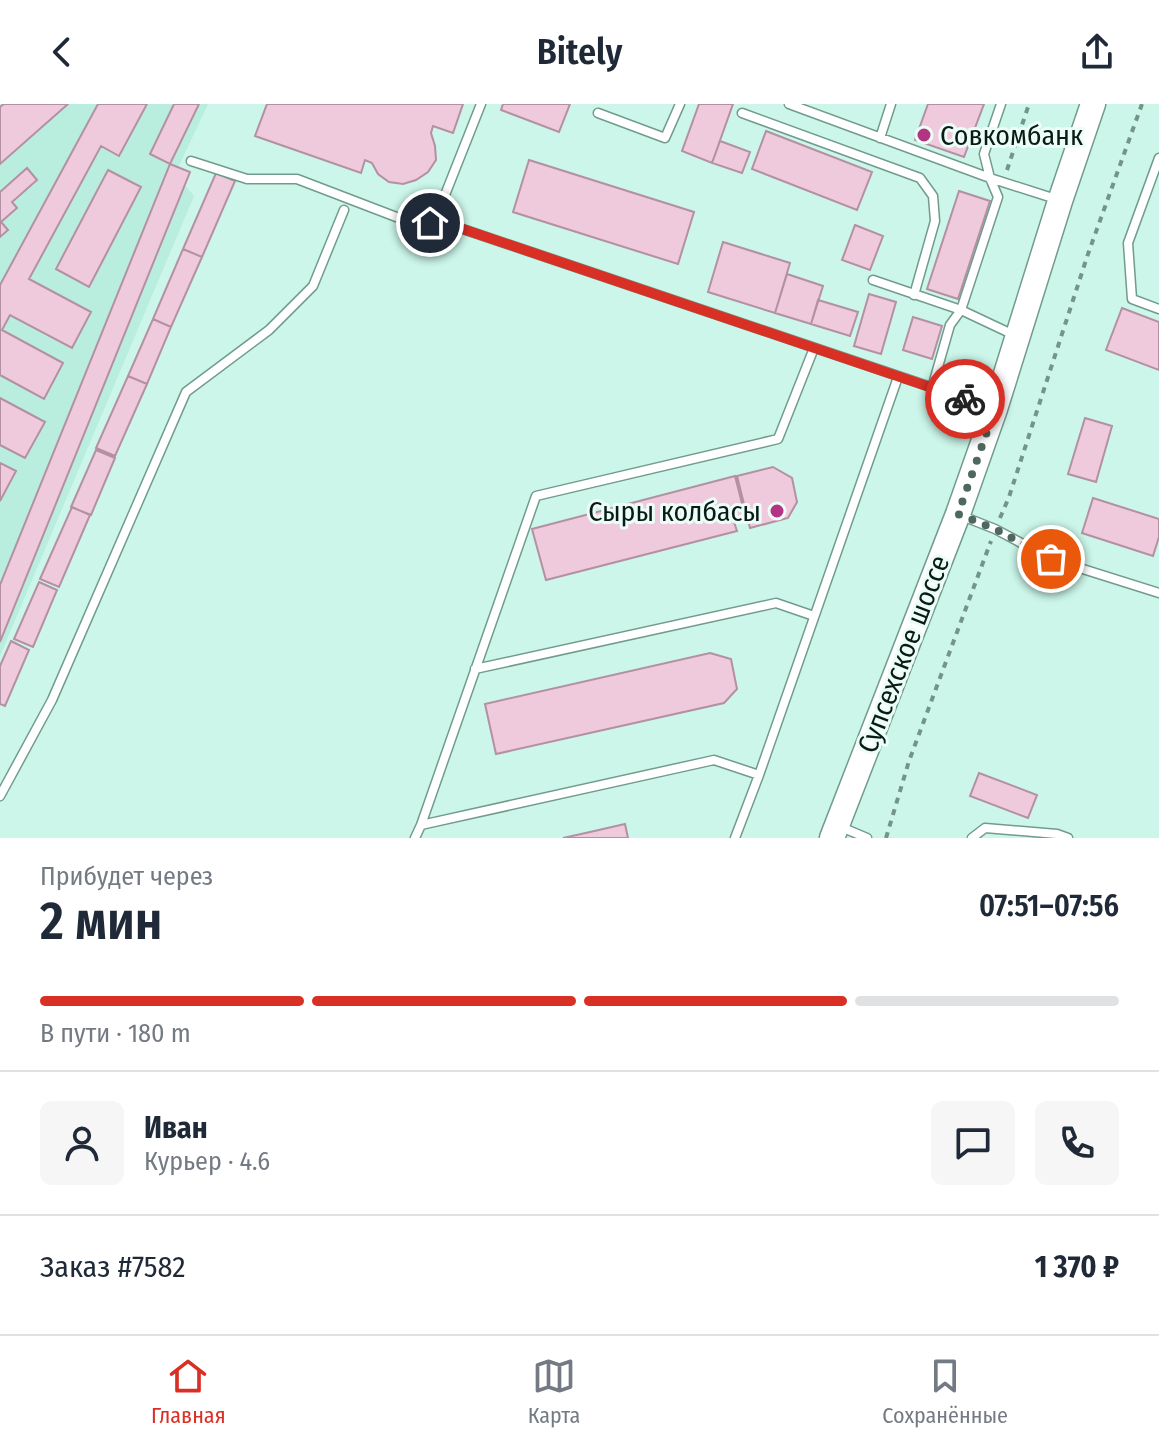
<!DOCTYPE html>
<html lang="ru">
<meta charset="utf-8">
<style>
:root{--surface:#fff;--page:#f6f6f7;--text:#1f2937;--muted:#747a83;--line:#e0e1e3;--accent:#d93025}
body{margin:0;font-family:"Fira Sans Condensed",sans-serif;background:var(--page);color:var(--text);height:100vh;display:flex;flex-direction:column;font-size:30px;white-space:nowrap}
*{box-sizing:border-box;margin:0}
p{font-size:26px;color:var(--muted)}
.icon{flex:none;width:44px;height:44px;fill:none;stroke:currentColor;stroke-width:2;stroke-linecap:round;stroke-linejoin:round}
.map{position:relative;height:734px;overflow:hidden}
.drawer{display:flex;flex-direction:column;background:var(--surface);flex:1}
.drawer>*{flex:none}
.pin{position:absolute;display:grid;place-items:center;width:68px;height:68px;color:#fff;margin:-34px;border:4px solid #fff;border-radius:50%;box-shadow:0 2px 8px #0007}
.courier{position:absolute;display:grid;place-items:center;width:80px;height:80px;margin:-40px;border:6px solid #d93025;border-radius:50%;background:#fff;color:#222;box-shadow:0 2px 10px #0007}
.overview em{font-style:normal;font-weight:600}
.overview div{display:flex;flex-direction:column-reverse}
.overview{display:flex;align-items:center;justify-content:space-between;height:136px;padding:0 40px}
h1{font-size:52px;font-weight:600;line-height:60px}
.bar{display:grid;grid-template-columns:repeat(4,1fr);gap:12px 8px;align-content:center;height:96px;padding:0 40px}
.bar i{height:10px;border-radius:6px;background:var(--line)}
.bar .active{background:var(--accent)}
.bar p{grid-column:span 4}
.line{display:flex;align-items:center;gap:20px;padding:0 40px;border-top:2px solid var(--line)}
.line div{flex:1}
.round{display:grid;place-items:center;flex:none;width:84px;height:84px;border-radius:12px;background:var(--page)}
header{display:flex;justify-content:space-between;align-items:center;height:104px;padding:0 40px;background:var(--surface);font-size:36px;font-weight:600}
.menu{display:flex;justify-content:space-around;align-items:center;height:112px;border-top:2px solid var(--line);background:var(--surface);font-size:22px;color:var(--muted)}
.menu a{display:grid;justify-items:center;gap:4px}
.menu .active{color:var(--accent)}
.map>svg:first-child{display:block}
.built{fill:#b9eddd}
.building{fill:#efcadc;stroke:#b390a2;stroke-width:2}
.lines{fill:none;stroke-linecap:round;stroke-linejoin:round}
.lane-casing{stroke:#729b8e;stroke-width:11}
.secondary-casing{stroke:#729b8e;stroke-width:27}
.path{stroke:#74948a;stroke-width:4;stroke-dasharray:6 6;stroke-linecap:butt}
.lane{stroke:#fff;stroke-width:8}
.secondary{stroke:#fff;stroke-width:24}
.done{stroke:#4e6860;stroke-width:8;stroke-dasharray:0 14.4}
.route{stroke:#d93025;stroke-width:10}
.poi-dot{fill:#b33482;stroke:#ecfdf7;stroke-width:3}
.labels{text-anchor:middle;stroke-width:6;stroke-linejoin:round;paint-order:stroke}
.poi-label{font-size:28px;fill:#0a1b16;stroke:#ecfdf7;text-anchor:start}
.street-label{font-size:28px;fill:#0a1b16;stroke:#ecfdf7}
</style>
<header><svg class="icon" aria-label="back" viewBox="0 0 24 24"><path d="M15 5l-7 7 7 7"/></svg>Bitely<svg class="icon" aria-label="share" viewBox="0 0 24 24"><path d="M12 15V3M7 8l5-5 5 5M5 13v7h14v-7"/></svg></header>
<div class="map">
<svg width="1159" height="734" viewBox="0 0 1159 734">
<rect width="100%" height="100%" fill="#cbf6e9"/>
<path class="built" d="M0,0H208L175,70L194,92L0,552Z"/>
<path class="building" d="M4,0H68L0,60V3Z
M98,0H147L119,52L101,42L29,175L91,208L72,244L10,211L2,226L63,259L44,295L0,271V181Z
M174,0H199L170,60L150,50Z
M267,0H463L453,29L433,22L431,29L435,42L436,56L428,68L416,76L403,80L389,78L378,70L372,59L365,56L361,69L255,32Z
M503,0H570L559,28L501,6Z
M699,0H733L712,59L682,47Z
M928,0H984L964,53L915,36Z
M766,27L872,68L857,106L752,65Z
M720,37L750,48L742,69L712,59Z
M529,56L694,108L678,160L513,108Z
M170,60L190,68L0,538V481Z
M27,64L37,76L12,98L17,104L1,118L8,126L0,133V88Z
M108,66L141,83L89,183L56,165Z
M216,69L235,77L202,153L183,145Z
M959,87L990,97L958,195L927,185Z
M855,121L883,132L870,166L842,156Z
M723,138L790,159L775,209L708,188Z
M183,145L202,153L171,223L153,215Z
M787,170L823,182L811,220L775,209Z
M869,190L896,198L881,250L854,242Z
M818,196L858,208L850,232L811,220Z
M1122,204L1159,218V266L1106,246Z
M913,213L942,222L932,255L903,246Z
M153,215L171,223L147,280L128,272Z
M128,272L147,280L115,352L96,344Z
M0,294L45,318L25,354L0,341Z
M1085,314L1112,322L1096,378L1068,370Z
M96,346L115,354L91,411L71,403Z
M0,359L16,367L0,397Z
M773,363L792,374L797,398L788,414L750,424L737,372Z
M735,372L746,415L734,418L737,427L546,476L532,425Z
M1093,394L1159,415V433L1153,452L1082,429Z
M72,403L90,411L59,483L40,475Z
M39,478L57,486L33,543L14,535Z
M11,537L29,546L5,602L0,600V562Z
M710,549L731,555L737,585L724,599L496,650L485,600Z
M979,669L1037,691L1028,714L970,692Z
M625,720L628,734H563L590,728Z"/>
<g class="lines">
<g class="lane-casing">
<path id="lane" d="M789,0L990,74L1059,96
M598,9L665,34L680,0
M742,9L920,74L933,92L935,117L914,191
M880,34L891,0
M1159,54L1128,139L1132,195L1159,205
M191,57L247,75H297L412,119L448,120L993,304
M441,101L481,0
M873,176L961,206L1014,231
M932,284L950,221L961,206L998,93L990,74L984,50L1001,0
M962,412L995,425L1051,455L1159,489
M475,565L776,499L814,512
M759,671L714,656L421,721L536,392L778,335L814,244
M0,692L52,596L186,288L269,226L313,182L344,106
M841,723L867,734
M415,734L421,721
M735,734L759,671L898,273
M972,734L985,724L1057,730L1068,734"/>
</g>
<g class="secondary-casing">
<path id="secondary" d="M832,734L958,410L995,305L1060,97L1093,0"/>
</g>
<path class="path" d="M1007,66L1029,0
M1000,414L1009,393L1088,150L1142,0
M886,734L909,657L991,437"/>
<use href="#lane" class="lane"/>
<use href="#secondary" class="secondary"/>
</g>
<g class="lines">
<path class="done" d="M965,295L995,305L958,410L995,425L1051,455"/>
<path class="route" d="M430,119L448,120L965,295"/>
</g>
<g class="poi-dot">
<circle cx="924" cy="31" r="8"/>
<circle cx="777" cy="407" r="8"/>
</g>
<g class="labels">
<g class="poi-label">
<text x="940" y="41">Совкомбанк</text>
<text x="761" y="417" text-anchor="end">Сыры колбасы</text>
</g>
<g class="street-label">
<text transform="translate(903 550) rotate(-69)" y="10">Супсехское шоссе</text>
</g>
</g>
</svg>
<div class="pin" style="left:1051px;top:455px;background:#ea580c"><svg class="icon" aria-label="bag" viewBox="0 0 24 24"><path d="M5 8h14l-1 12H6zM9 8a3 3 0 0 1 6 0"/></svg></div>
<div class="pin" style="left:430px;top:119px;background:#1f2937"><svg class="icon" aria-label="home" viewBox="0 0 24 24"><path d="M3 11l9-7 9 7M6 9v11h12V9"/></svg></div>
<div class="courier" style="left:965px;top:295px"><svg class="icon" aria-label="bike" viewBox="0 0 24 24"><circle cx="6" cy="16" r="4"/><circle cx="18" cy="16" r="4"/><path d="M6 16l4-8h5l3 8M10 8l3 8H6M13 5h3"/></svg></div>
</div>
<section class="drawer">
<div class="overview"><div><h1>2 мин</h1><p>Прибудет через</p></div><em>07:51–07:56</em></div>
<div class="bar"><i class="active"></i><i class="active"></i><i class="active"></i><i></i><p>В пути · 180 m</p></div>
<div class="line" style="height:144px"><a class="round"><svg class="icon" aria-label="person" viewBox="0 0 24 24"><circle cx="12" cy="8" r="4"/><path d="M4 21q1-7 8-7t8 7"/></svg></a><div><b>Иван</b><p>Курьер · 4.6</p></div><a class="round"><svg class="icon" aria-label="chat" viewBox="0 0 24 24"><path d="M4 5h16v11H9l-5 4z"/></svg></a><a class="round"><svg class="icon" aria-label="phone" viewBox="0 0 24 24"><path d="M5 4h4l2 5-3 2q2 4 5 5l2-3 5 2v4C11 20 4 13 5 4z"/></svg></a></div>
<div class="line" style="height:104px"><div>Заказ #7582</div><b>1 370 ₽</b></div>
</section>
<nav class="menu">
<a class="active"><svg class="icon" aria-label="home" viewBox="0 0 24 24"><path d="M3 11l9-7 9 7M6 9v11h12V9"/></svg>Главная</a>
<a><svg class="icon" aria-label="map" viewBox="0 0 24 24"><path d="M3 6l6-2 6 2 6-2v14l-6 2-6-2-6 2zM9 4v14M15 6v14"/></svg>Карта</a>
<a><svg class="icon" aria-label="saved" viewBox="0 0 24 24"><path d="M7 4h10v16l-5-4-5 4z"/></svg>Сохранённые</a>
</nav>
